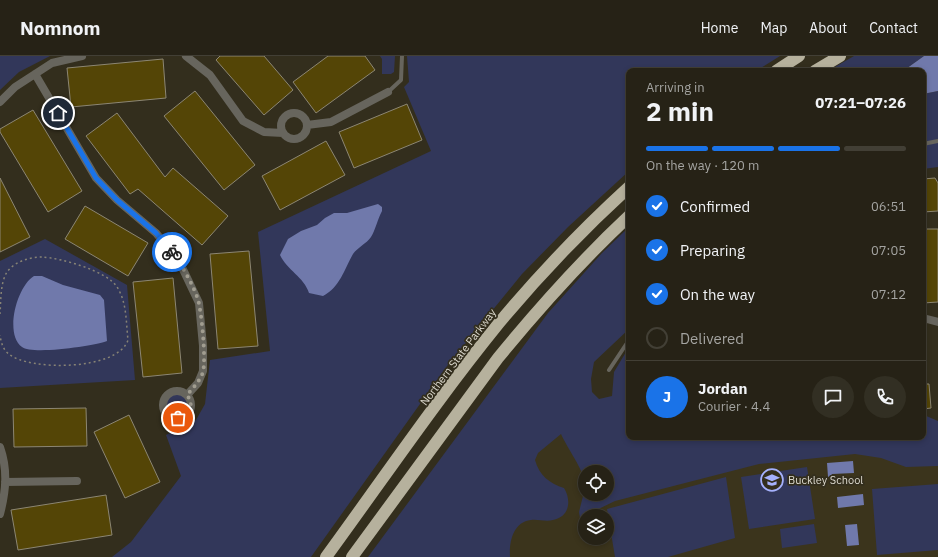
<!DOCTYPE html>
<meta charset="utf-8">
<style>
:root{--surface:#262216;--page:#322f23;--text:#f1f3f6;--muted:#a4a4a1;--line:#423f35;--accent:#1a73e8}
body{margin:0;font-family:"IBM Plex Sans",sans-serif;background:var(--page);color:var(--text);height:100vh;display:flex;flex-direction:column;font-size:15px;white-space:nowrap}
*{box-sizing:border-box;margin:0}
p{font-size:13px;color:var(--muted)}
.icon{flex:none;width:22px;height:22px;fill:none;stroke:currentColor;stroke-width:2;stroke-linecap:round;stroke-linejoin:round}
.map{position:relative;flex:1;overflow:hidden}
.side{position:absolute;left:626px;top:12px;width:300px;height:372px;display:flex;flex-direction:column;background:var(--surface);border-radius:8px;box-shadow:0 2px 6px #0003,0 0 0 1px var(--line)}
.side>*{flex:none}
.buttons{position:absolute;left:578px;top:409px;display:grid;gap:8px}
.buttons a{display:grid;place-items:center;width:36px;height:36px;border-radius:50%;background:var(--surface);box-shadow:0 2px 6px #0003,0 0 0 1px var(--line);font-size:20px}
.pin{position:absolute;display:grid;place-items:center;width:34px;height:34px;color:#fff;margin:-17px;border:2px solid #fff;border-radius:50%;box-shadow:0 1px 4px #0007}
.courier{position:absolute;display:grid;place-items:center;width:40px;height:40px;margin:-20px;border:3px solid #1a73e8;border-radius:50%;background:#fff;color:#222;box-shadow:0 1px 5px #0007}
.summary em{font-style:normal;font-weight:700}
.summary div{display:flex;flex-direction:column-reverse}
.summary{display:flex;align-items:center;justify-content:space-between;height:68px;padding:0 20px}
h1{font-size:26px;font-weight:700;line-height:30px}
.bar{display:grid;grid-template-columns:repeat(4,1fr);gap:6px 4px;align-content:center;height:48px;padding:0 20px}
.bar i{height:5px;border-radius:3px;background:var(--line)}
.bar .current{background:var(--accent)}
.bar p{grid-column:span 4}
.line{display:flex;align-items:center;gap:10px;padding:0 20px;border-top:1px solid var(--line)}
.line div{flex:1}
.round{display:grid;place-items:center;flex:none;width:42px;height:42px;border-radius:21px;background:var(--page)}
ol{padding:0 20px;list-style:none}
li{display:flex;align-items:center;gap:12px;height:44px}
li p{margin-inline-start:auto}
li .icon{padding:4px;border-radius:50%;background:var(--accent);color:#fff;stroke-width:4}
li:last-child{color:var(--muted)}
li i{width:22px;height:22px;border:2px solid var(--line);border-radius:50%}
header{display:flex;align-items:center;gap:24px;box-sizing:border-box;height:56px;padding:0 20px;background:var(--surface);border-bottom:1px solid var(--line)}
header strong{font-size:19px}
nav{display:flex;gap:22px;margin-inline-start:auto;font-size:14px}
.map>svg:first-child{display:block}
.built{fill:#3b341c;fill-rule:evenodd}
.green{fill:#32375a}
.water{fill:#7079ab}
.building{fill:#544506;stroke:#8c8673}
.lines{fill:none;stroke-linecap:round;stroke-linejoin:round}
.path{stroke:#878375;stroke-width:1.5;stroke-dasharray:2 3;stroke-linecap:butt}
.service{stroke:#67655d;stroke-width:4}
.minor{stroke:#67655d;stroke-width:8}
.motorway{stroke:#b6b19d;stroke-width:12}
.done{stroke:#a19d90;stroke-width:4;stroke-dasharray:0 7.2}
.route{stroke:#1a73e8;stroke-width:5}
.labels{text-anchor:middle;stroke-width:3.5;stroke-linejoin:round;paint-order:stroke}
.street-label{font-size:11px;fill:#dcd9ce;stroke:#332e1d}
.poi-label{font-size:11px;fill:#dcd9ce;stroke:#332e1d;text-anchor:start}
</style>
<header>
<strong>Nomnom</strong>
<nav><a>Home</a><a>Map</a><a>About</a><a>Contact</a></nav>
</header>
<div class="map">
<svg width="938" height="501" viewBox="0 0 938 501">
<rect width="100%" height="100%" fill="#332e1d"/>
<path class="built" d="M923,359L938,365V501H504L521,389L553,363L588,400L923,381ZM585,416H607V438H585ZM585,460H607V482H585Z"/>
<path class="green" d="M0,0H50L19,16L0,34Z
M380,0H395L394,16L391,18H382V3Z
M407,0H780L756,15H629V115L568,171L522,218L447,310L311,501H112L131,486L181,420L166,379L196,364L205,348L210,304L270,295L258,176L431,95L404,31L409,26Z
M854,0H924L903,15H828Z
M938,35V111L923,113V38Z
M629,171V273L594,306L591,323L592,336L599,343L612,340L614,316L629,291V381H923L924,359L938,365V410L906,411L881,402L855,398L759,408L615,445L580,462L579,456L585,432V438H607V416H585V428C584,414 567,392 561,378L538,397L535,404C539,419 550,428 564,432C572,445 569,461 553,464C546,466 538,463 531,464C513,466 509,486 510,501H368L548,257L602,197Z
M45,183L127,229L135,324L0,332V205Z
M163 349a14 14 0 1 1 28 0a14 14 0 1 1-28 0Z
M807,411L815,463L749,473L741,421Z
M726,421L735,482L668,501H615L607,453Z
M938,428V494L877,499L872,433Z
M814,468L817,487L782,492L780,473Z"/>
<path class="water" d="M924,0H938V35L923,38V15H903Z
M378,148L382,151V155C378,162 375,175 371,181C366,188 358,191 353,198C344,214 340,231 323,240L309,237C304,221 287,214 280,199L288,183L301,175L317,169L325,162L334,157H347Z
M34,220H42L63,229L100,239L104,244L107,285C94,290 32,299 22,291C4,278 17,230 34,220Z
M853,405L854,417L832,418V420L828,421L827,407Z
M863,438L864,449L838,452L837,441Z
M857,468L859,489L847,490L845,469Z"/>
<path class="building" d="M220,0H264L293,34L264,59L216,4Z
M328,0H365L375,14L316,57L293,26Z
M163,3L166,42L71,51L67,12Z
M195,35L255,109L224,134L164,60Z
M407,48L422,84L354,112L339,76Z
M33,54L82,135L48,156L0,76V73Z
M117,57L165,121L173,112L228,160L202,189L138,133L130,138L86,80Z
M326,85L345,119L280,154L262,120Z
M0,122L30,181L0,196Z
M935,122L938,127V155L923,156V123Z
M85,150L148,187L128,220L65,183Z
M923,173H938V246L923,247Z
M249,195L258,290L218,293L210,198Z
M173,222L182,317L143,321L133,226Z
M923,328H929L931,352L923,353Z
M86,352L87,390L14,391L13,353Z
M129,359L160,426L125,442L94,376Z
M106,439L112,479L18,494L11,454Z"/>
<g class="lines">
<path class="path" d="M0,258C1,246 0,227 7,216C14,206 29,201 42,201C61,202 107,215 117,231C127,246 126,267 128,284C118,315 28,315 9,298C3,294 1,286 0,279"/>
<path class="service" d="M388,36L401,24L402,0
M923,88L938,85
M609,314L629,284"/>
<path class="minor" d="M186,0L210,19L243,65L264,76L283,77
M35,18L96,122L117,144L156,177L179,205L199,247L203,290V315L198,327L187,339
M0,46L15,31L52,7L82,0
M281 70a13 13 0 1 1 26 0a13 13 0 1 1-26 0Z
M307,69L331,66L388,36
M923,262L938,266
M163 349a14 14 0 1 1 28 0a14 14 0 1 1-28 0Z
M0,391C8,414 6,435 0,458
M5,426L77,425"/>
<path class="motorway" d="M776,15L799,0
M815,15L840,0
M326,501C383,423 438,342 499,267C539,219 583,173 629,131
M352,501L498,302C539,252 582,204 629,160"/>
</g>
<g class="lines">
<path class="done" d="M172,196C180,206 197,235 199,248C202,262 206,303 203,316C200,325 193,332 187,339C194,349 191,359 178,362"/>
<path class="route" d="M58,57L96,122L117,144L156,177L172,196"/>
</g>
<defs>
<g id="school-ring" transform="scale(1.15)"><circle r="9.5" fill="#332e1d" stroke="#a5b1fc" stroke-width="1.5"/><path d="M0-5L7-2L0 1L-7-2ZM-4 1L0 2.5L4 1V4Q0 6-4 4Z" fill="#a5b1fc"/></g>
</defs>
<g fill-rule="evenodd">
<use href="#school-ring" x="772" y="424"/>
</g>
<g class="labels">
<g class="street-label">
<text transform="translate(458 301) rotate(-53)" y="4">Northern State Parkway</text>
</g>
<g class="poi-label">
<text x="788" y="428">Buckley School</text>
</g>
</g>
</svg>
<div class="buttons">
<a><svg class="icon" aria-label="locate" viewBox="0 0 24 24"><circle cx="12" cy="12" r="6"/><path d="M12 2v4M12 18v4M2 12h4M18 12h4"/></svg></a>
<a><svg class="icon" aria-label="layers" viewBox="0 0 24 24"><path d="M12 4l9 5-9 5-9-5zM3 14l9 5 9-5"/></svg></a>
</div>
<div class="pin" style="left:178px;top:362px;background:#ea580c"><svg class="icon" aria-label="bag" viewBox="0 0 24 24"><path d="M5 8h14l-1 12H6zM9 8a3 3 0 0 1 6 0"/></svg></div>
<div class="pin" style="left:58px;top:57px;background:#1f2937"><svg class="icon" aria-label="home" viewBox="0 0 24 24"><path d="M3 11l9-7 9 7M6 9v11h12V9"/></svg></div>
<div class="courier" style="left:172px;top:196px"><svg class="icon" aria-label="bike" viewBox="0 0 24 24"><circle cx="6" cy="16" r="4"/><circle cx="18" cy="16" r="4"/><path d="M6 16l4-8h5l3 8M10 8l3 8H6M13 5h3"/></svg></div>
<section class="side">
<div class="summary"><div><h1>2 min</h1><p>Arriving in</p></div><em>07:21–07:26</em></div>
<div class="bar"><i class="current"></i><i class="current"></i><i class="current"></i><i></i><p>On the way · 120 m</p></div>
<ol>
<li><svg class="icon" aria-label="check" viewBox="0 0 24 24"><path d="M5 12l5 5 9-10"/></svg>Confirmed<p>06:51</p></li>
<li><svg class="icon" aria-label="check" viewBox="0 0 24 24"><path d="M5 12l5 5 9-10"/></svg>Preparing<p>07:05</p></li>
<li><svg class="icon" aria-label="check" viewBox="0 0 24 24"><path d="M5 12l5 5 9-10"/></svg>On the way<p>07:12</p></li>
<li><i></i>Delivered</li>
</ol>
<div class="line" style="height:72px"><b class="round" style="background:var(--accent);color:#fff">J</b><div><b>Jordan</b><p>Courier · 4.4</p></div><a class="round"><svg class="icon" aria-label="chat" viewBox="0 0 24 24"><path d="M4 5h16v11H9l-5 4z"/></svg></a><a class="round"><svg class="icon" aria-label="phone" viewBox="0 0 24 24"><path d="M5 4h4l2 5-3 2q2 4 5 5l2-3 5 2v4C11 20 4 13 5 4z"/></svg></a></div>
</section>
</div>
